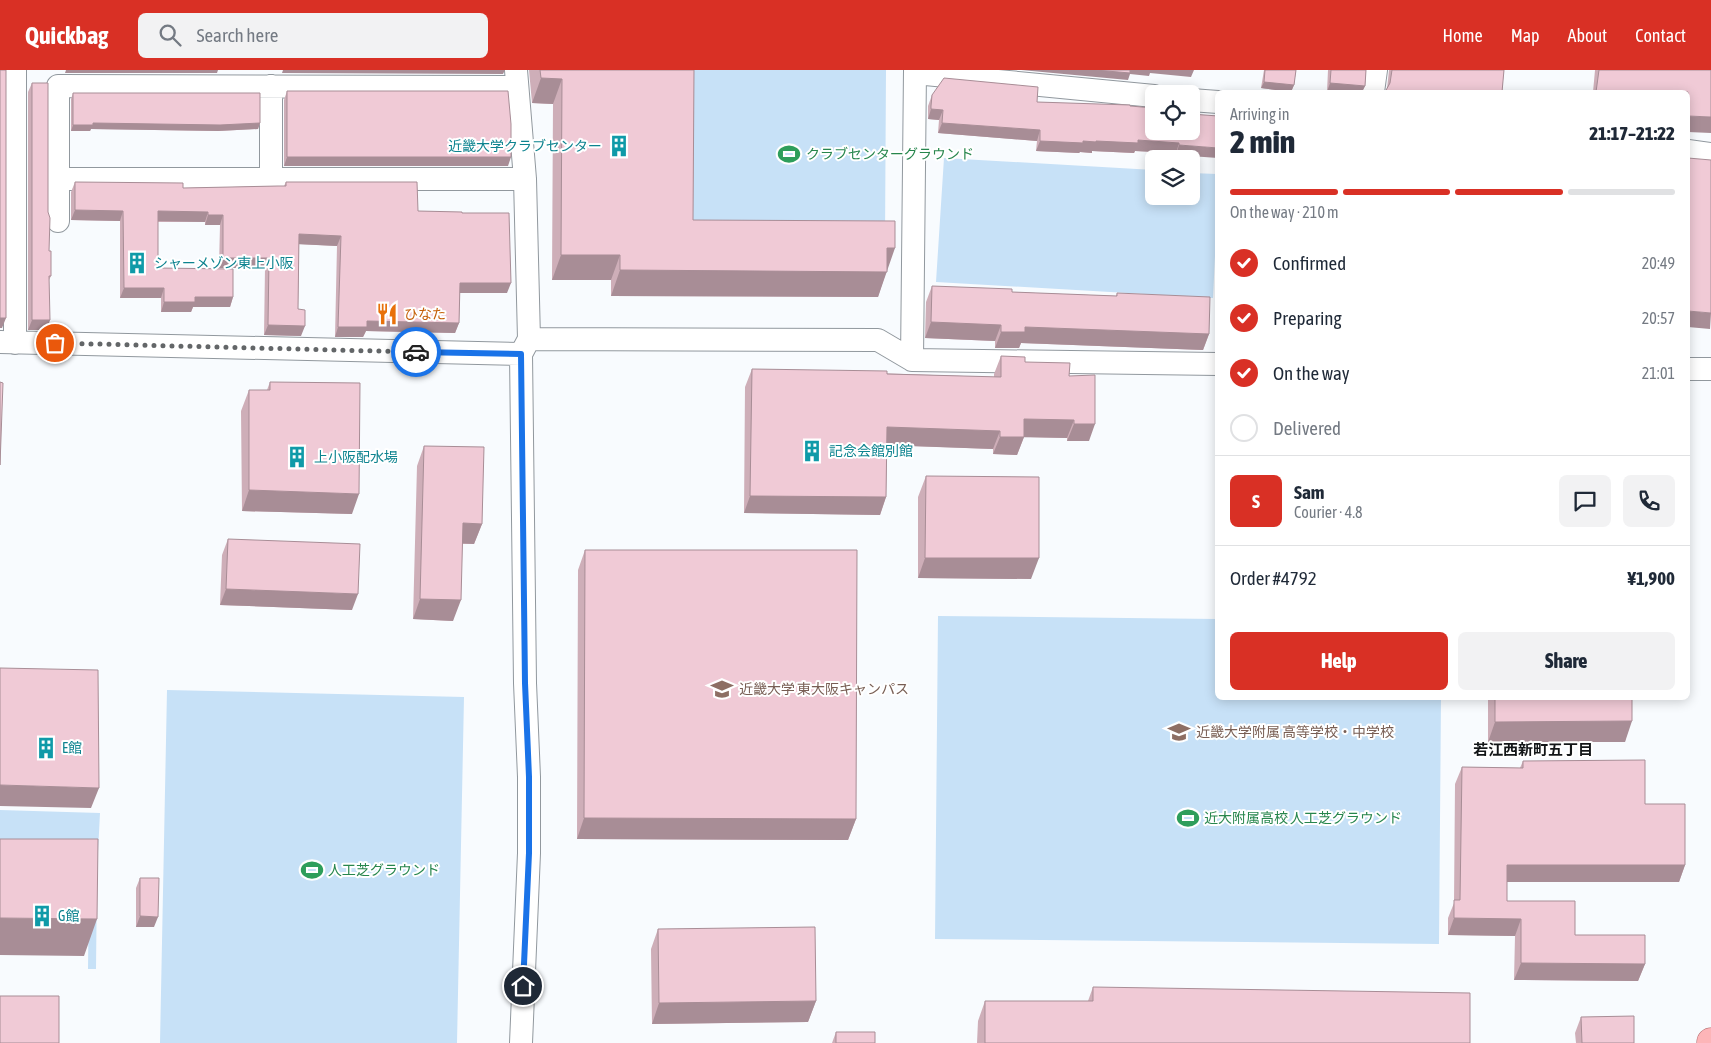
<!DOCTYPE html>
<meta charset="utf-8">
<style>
:root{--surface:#fff;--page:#f2f2f3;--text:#1f2937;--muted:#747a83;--line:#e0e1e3;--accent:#d93025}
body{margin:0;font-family:"Asap Condensed","Noto Sans JP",sans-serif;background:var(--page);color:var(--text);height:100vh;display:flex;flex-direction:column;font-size:19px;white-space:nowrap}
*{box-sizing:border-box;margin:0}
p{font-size:16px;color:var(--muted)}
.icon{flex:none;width:28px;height:28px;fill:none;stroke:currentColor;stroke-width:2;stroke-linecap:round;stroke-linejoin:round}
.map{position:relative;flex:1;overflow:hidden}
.drawer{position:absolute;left:1215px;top:20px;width:475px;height:610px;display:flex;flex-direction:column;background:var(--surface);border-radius:8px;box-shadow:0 2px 12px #0003}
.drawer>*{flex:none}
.controls{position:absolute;left:1145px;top:15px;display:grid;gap:10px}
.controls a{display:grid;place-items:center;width:55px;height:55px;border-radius:8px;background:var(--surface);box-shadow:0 2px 12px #0003;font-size:25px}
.pin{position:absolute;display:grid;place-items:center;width:42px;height:42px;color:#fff;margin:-21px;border:2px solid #fff;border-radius:50%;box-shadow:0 1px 5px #0007}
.courier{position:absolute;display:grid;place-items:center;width:50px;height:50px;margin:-25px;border:4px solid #1a73e8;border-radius:50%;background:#fff;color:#222;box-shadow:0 1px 6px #0007}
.head em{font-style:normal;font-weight:800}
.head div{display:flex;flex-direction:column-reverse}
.head{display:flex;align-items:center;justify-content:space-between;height:85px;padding:0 15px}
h1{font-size:32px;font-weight:800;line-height:38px}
.bar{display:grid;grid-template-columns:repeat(4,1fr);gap:8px 5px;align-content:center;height:60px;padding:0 15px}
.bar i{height:6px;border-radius:4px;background:var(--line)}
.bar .current{background:var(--accent)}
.bar p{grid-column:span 4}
.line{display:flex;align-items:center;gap:12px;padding:0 15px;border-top:1px solid var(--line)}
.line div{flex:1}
.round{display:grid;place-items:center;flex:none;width:52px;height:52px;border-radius:8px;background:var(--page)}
ol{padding:0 15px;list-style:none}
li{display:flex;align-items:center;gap:15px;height:55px}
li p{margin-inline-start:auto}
li .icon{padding:5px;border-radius:50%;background:var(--accent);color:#fff;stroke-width:4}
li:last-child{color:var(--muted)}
li i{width:28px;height:28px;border:2px solid var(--line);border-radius:50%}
.action{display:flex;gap:10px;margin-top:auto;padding:10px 15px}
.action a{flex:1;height:58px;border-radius:8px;background:var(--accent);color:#fff;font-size:20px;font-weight:800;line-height:58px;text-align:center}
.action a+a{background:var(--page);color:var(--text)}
header{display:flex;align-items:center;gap:30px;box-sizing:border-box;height:70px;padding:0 25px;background:var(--accent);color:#fff}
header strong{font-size:24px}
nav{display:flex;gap:28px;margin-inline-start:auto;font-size:18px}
.search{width:350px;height:45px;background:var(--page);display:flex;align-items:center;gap:12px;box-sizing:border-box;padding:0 18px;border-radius:8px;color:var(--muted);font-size:19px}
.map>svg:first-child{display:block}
.green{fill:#c7e1f7}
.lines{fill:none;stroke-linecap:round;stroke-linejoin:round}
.minor-casing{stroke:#91989e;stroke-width:24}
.primary-casing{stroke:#aa5e61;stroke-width:29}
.minor{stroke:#fff;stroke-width:22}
.primary{stroke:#fdb5b8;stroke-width:28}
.wall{fill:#ceaeb8}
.shaded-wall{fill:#a88d96}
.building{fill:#f0cad6;stroke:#a88d96}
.done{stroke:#636668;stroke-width:5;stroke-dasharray:0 9}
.route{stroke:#1a73e8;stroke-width:6}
.labels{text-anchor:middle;stroke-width:4;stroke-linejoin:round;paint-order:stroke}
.culture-label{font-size:14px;fill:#0d838f;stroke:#fff;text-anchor:start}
.leisure-label{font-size:14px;fill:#27864d;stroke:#fff;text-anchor:start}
.food-label{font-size:14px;fill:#c56008;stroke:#fff;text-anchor:start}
.education-label{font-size:14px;fill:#785e54;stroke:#fff;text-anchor:start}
.neighbourhood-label{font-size:15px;font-weight:bold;fill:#131618;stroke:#fff}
</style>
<header>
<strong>Quickbag</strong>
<div class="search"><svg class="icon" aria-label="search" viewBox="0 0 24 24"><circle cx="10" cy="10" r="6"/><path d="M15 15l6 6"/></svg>Search here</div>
<nav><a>Home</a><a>Map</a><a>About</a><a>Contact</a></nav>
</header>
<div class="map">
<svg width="1711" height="973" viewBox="0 0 1711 973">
<rect width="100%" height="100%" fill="#f8fbfe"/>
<path class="green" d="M693,0H886L885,170L692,168Z
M944,88L1154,100V126H1191V103L1217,104V144L1213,228L936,212Z
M938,546L1217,549L1218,628H1441L1439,874L935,869Z
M167,620L464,627L457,973H160Z
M0,740L100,743L97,801L0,799Z
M89,807H97L96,899H88Z"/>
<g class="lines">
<g class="minor-casing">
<path id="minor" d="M15,0V273
M516,0L525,109L529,269
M915,3L1154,26
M271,16V109
M1373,22L1376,0
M1191,30L1218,32
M1688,81L1711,84
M58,109H525
M58,151V16L516,17
M0,272L521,284
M912,290L915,0
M1688,299H1711
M521,973L529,783V707L525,613L521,284L529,269L878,270L912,290L1218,294"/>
</g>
<g class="primary-casing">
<path id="primary" d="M1711,973V972"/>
</g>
<use href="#minor" class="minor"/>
<use href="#primary" class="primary"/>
</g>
<path class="wall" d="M529,0H694L693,150L887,199L878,227L611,226V210H552L553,34L532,33Z
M1264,0H1296L1294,15L1291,22L1261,18Z
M1328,0H1366L1365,16L1362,22H1327Z
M1389,0H1504L1502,22H1385L1387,19Z
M1595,0H1711L1688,22H1593Z
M32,13L48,142L49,181L51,206L49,210L47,260H28V22Z
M287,21L508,96H284V30Z
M73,23L260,53L258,59L218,61L91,59L90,61H71V29Z
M932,25L1037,32L1130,36L1191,61L1176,85V83L1135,81L1134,83L1092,81V83L1080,82L1079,83L1036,81L1037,71L938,63L939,50L928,49V36Z
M75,112L183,118L278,116H284L286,112L418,141L462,143L507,223H460L459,253L455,263L366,261L363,267H335L337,176L299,174L298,239L301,266L264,265L265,198H219L220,155H205V152H158V198L233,227L230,237H193L191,242H161V228H120V151L71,150V122Z
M932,216L1012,222L1116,226L1117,223L1209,264L1203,280L1021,273L1019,278H995V271L925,268L926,232Z
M1001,286L1025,292L1069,306L1089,371H1067V368L1024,367L1017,385L993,384V379L887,375L886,427L880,445L744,443L745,317L752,299L994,307V304Z
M270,312L352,444L242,441L241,341L249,320H267Z
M424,376L482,454L474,474H462L453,551L413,549L417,396Z
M926,406L1031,509L918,508V427Z
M228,469L352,540L220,535L222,485Z
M585,480L856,749L848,770L577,769L578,500Z
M1488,628H1632L1625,672H1488Z
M1523,691L1645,734L1685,795L1679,812H1507V831L1575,865L1645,894L1638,911L1514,910L1515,866L1448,865V848L1454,833L1455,714L1462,697L1520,698Z
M140,808L154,857H136V818Z
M658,859L816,931L808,952L652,954L651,879Z
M1093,917L1470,973H977L978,951L985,931H1088Z
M1581,947L1634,973H1576L1575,963Z
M836,962L875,973H832Z"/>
<path class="shaded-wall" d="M66,0H218L217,3H65Z
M283,0H505L503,4L282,3Z
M1021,0H1194L1191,7L1150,3L1149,6L1130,4L1128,10Z
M541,8L562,9L553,34L532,33Z
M1264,12L1294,15L1291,22L1261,18Z
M1330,13L1365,16L1362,22H1327Z
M931,39L943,40L939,50L928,49Z
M1688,46L1711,47V63L1688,62Z
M93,53H260L258,59L218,61L91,59L90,61H71L73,55Z
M942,53L1040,60L1037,71L938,63Z
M1138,70L1179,73L1176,83L1135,81L1134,83L1092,81V83L1080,82L1079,83L1036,81L1040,71H1083Z
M1179,75L1218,78V88L1176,85Z
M287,87H511L508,96H284Z
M75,140L123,141L120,151L71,150Z
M158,141L208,142L205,152L154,151Z
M208,145H223L220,155H205Z
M299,164L341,166L337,176L295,174Z
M887,178H895L878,227L611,226L620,200Z
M561,185H620L611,210H552Z
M223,188H269L265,198H219Z
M460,213H511L507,223H457Z
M124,218H164L161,228H120Z
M195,227H233L230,237H193L191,242H161L164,232Z
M1688,241L1711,243L1710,259L1688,257Z
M0,248H6L2,258H0Z
M32,250H50L47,260H28Z
M367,251L459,253L455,263L366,261L363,267H335L338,257Z
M931,252L1001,255L995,271L925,268Z
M268,255L305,256L301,266L264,265Z
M1025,257L1209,264L1203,280L1021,273L1019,278H995L1001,262Z
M1024,349L1074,350L1067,368L1018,367Z
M1074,354H1095L1089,371H1067Z
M887,357L1000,361L993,379L880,375Z
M1000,367H1024L1017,385L993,384Z
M249,420L359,424L352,444L242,441Z
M750,426L886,427L880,445L744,443Z
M463,453L482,454L474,474L455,473Z
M925,488H1039L1031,509L918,508Z
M226,519L358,524L352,540L220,535Z
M420,529L461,530L453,551L413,549Z
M1632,651L1625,672H1488L1495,652Z
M0,715L99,718L91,738L0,736Z
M584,748L856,749L848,770L577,769Z
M1507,795H1685L1679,812H1501Z
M140,846L158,847L154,857H136Z
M0,848L97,849L84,886L0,885Z
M1454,848L1521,849L1515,866L1448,865Z
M1521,893L1645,894L1638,911L1514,910Z
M816,931L808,952L652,954L659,933Z"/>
<path class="building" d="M0,0H6V248H0Z
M540,0H694L693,150L895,151V178H887V202L620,200V185H561L562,9L541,8Z
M1095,0H1130V3Z
M1265,0H1296L1294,15L1264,12Z
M1331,0H1366L1365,16L1330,13Z
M1392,0H1504L1502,22H1385L1390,13Z
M1599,0H1711V47L1688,46V22H1596Z
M944,8L1038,17L1037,32L1130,35V36L1154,38V61H1191V44L1218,46V78L1179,75V73L1138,70V73L1096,71V72L1083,71V73L1040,71V60L942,53L943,40L931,39V36L932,25Z
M32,13H48V142L50,148L49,181H51V206H49L50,250H32Z
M287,21H508L511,54V87H287Z
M73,23H260V53L220,55L93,53V55H73Z
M1688,88L1711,90V243L1688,241Z
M75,112L183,113V118L278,116H286V112H417L418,141L462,142V143H509L511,213H460L459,253L367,251V257H338L341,166L299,164L298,239L305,240V256L268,255L269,188H223V145H208V142L158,141V198L233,199V227H195V232H164V218H124L123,141L75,140Z
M932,216L1012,219V222L1117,226V223L1210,227L1209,264L1025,257V262H1001V255L931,252Z
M1001,286L1025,287V292L1070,293L1069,306L1095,305V354H1074V350L1024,349V367H1000V361L887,357L886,427L750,426L752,299L887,301V304L1001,307Z
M0,312L3,313L0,395Z
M270,312L360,313L359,424L249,420V320H270Z
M424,376L484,377L482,454L463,453L461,530L420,529Z
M926,406L1039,407V488H925Z
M228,469L360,474L358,524L226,519Z
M585,480H857L856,749L584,748Z
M0,598L98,600L99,718L0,715Z
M1495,628H1632V651L1495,652Z
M1645,690V734H1685V795H1507V831H1575V865H1645V894L1521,893V849L1454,848V830H1460L1462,697L1523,698V691Z
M0,769H98L97,849L0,848Z
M140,808H159L158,847L140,846Z
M815,857L816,931L659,933L658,859Z
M1093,917L1470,923V973H985V931H1093Z
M0,926H59V973H0Z
M1634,946V973H1582L1581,947Z
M836,962H875V973H836Z"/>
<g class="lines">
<path class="done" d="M55,273L416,282"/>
<path class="route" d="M416,282L521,284L525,613L529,707V783L523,916"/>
</g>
<defs>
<g id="building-bare" transform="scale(1.725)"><path d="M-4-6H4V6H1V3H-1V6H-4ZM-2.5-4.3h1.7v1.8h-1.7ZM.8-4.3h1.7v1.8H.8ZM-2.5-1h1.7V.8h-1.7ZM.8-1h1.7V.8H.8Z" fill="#0f9aa8" stroke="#fff" stroke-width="2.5" paint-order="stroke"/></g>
<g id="stadium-bare" transform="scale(1.725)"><path d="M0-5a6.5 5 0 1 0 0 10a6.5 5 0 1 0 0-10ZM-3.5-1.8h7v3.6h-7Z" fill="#2e9e5b" stroke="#fff" stroke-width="2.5" paint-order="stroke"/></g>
<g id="restaurant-bare" transform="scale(1.725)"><path d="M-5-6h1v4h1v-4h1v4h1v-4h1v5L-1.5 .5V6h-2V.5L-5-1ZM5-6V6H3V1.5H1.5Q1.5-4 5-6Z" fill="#e8710a" stroke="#fff" stroke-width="2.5" paint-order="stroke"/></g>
<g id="university-bare" transform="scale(1.725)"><path d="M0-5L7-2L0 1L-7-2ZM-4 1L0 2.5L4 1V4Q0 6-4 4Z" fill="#8d6e63" stroke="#fff" stroke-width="2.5" paint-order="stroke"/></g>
<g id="school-bare" transform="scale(1.725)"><path d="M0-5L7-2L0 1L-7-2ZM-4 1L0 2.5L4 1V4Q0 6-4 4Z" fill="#8d6e63" stroke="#fff" stroke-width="2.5" paint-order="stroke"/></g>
</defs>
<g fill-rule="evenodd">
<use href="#building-bare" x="619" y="76"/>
<use href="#stadium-bare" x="789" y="84"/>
<use href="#building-bare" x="137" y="193"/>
<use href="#restaurant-bare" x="387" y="244"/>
<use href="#building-bare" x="812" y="381"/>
<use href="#building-bare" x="297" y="387"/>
<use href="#university-bare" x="722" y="619"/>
<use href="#school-bare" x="1179" y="662"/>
<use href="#building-bare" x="46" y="678"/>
<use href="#stadium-bare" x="1188" y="748"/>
<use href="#stadium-bare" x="312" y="800"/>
<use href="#building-bare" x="42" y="846"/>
</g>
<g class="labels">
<g class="culture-label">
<text x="602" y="81" text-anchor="end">近畿大学クラブセンター</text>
<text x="154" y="198">シャーメゾン東上小阪</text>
<text x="829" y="386">記念会館別館</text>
<text x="314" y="392">上小阪配水場</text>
<text x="62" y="683">E館</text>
<text x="58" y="851">G館</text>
</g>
<g class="leisure-label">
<text x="806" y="89">クラブセンターグラウンド</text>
<text x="1204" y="753">近大附属高校 人工芝グラウンド</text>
<text x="328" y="805">人工芝グラウンド</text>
</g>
<g class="food-label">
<text x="404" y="249">ひなた</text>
</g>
<g class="education-label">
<text x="739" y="624">近畿大学 東大阪キャンパス</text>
<text x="1196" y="667">近畿大学附属 高等学校・中学校</text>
</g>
<g class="neighbourhood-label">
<text x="1533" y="685">若江西新町五丁目</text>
</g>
</g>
</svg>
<div class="controls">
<a><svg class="icon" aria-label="locate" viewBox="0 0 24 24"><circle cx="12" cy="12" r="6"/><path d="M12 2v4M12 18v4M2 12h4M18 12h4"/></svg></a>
<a><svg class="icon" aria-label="layers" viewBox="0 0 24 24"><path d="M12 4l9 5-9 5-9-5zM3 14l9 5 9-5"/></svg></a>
</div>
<div class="pin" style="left:55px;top:273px;background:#ea580c"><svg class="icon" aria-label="bag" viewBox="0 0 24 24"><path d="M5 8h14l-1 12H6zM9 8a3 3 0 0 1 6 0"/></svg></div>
<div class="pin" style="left:523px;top:916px;background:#1f2937"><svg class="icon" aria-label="home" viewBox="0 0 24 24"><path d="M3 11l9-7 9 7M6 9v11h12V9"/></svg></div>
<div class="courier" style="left:416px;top:282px"><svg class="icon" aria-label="car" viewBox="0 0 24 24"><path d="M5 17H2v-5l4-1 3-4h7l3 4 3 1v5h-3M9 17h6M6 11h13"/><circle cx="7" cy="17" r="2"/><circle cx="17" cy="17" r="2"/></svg></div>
<section class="drawer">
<div class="head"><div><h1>2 min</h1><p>Arriving in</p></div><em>21:17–21:22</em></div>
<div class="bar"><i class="current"></i><i class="current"></i><i class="current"></i><i></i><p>On the way · 210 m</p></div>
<ol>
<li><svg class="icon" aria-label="check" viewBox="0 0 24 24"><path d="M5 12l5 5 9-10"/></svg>Confirmed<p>20:49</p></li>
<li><svg class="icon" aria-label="check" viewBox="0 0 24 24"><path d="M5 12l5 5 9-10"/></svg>Preparing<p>20:57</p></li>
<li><svg class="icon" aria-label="check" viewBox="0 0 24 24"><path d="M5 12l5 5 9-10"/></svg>On the way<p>21:01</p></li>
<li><i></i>Delivered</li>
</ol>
<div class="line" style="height:90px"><b class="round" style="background:var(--accent);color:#fff">S</b><div><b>Sam</b><p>Courier · 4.8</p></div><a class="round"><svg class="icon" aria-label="chat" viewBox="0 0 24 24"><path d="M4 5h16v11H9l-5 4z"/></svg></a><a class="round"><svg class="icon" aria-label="phone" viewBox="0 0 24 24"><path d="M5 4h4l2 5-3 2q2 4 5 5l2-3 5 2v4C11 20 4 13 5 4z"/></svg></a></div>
<div class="line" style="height:65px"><div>Order #4792</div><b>¥1,900</b></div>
<div class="action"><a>Help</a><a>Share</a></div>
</section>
</div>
